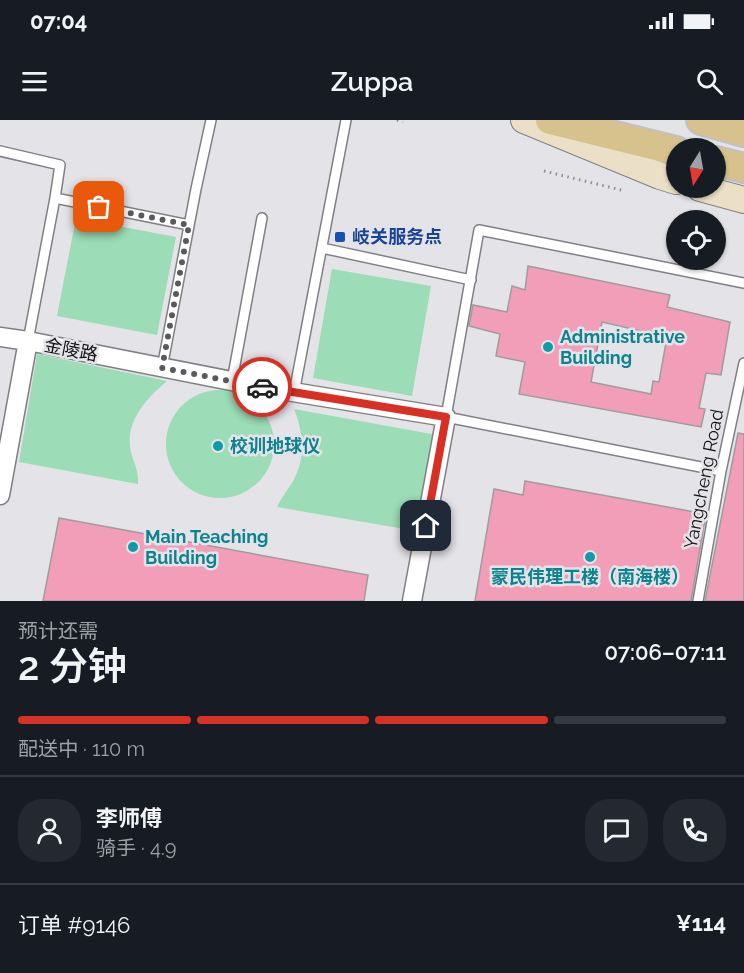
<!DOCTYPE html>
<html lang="zh">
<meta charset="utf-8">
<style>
:root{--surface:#171b24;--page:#242831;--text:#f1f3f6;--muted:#9ea1a6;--line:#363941;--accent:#d93025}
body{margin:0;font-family:Raleway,"Noto Sans SC",sans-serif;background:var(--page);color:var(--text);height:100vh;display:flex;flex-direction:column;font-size:22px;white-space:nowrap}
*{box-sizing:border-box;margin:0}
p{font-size:20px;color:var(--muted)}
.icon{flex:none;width:33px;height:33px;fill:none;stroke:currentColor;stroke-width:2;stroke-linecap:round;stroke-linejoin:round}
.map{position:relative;height:481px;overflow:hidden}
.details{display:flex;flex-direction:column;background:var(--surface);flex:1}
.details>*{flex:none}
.needle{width:39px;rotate:191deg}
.controls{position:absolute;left:666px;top:18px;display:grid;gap:12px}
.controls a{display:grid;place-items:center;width:60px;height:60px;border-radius:50%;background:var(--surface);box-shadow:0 2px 4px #0004;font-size:30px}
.pin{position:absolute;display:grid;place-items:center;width:51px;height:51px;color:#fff;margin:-26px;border-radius:12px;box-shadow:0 3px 9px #0006}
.courier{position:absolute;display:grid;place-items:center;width:60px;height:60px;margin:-30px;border:4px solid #d93025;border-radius:50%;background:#fff;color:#222;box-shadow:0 2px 8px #0007}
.overview em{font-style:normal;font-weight:600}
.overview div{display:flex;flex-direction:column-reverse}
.overview{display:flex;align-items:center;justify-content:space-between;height:102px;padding:0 18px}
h1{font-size:39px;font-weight:600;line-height:45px}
.bar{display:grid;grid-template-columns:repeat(4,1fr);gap:9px 6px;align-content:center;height:72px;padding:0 18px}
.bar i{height:8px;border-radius:4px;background:var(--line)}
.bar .current{background:var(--accent)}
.bar p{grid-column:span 4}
.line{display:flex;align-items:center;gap:15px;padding:0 18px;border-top:2px solid var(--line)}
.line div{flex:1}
.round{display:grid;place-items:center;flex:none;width:63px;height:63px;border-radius:24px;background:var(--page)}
.status{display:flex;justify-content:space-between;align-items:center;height:42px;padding:0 30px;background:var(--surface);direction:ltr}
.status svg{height:16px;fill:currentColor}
header{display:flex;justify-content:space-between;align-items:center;height:78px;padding:0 18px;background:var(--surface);font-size:27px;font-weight:600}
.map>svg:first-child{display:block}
.green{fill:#9cdcb7}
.building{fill:#f29eb8;stroke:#a09b9c;stroke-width:1.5;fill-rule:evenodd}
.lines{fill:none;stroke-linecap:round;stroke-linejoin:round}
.lane-casing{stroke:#808084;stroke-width:12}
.street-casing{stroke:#808084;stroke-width:21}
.secondary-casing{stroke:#808084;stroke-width:28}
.primary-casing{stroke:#c1c1c1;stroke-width:32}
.path{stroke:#8f8f92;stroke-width:3;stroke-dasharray:1.5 4.5;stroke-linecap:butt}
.lane{stroke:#fff;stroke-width:9}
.street{stroke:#fff;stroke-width:18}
.secondary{stroke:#ebe0c7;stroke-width:26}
.primary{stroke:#d7c28e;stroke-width:28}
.done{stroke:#5a5a5d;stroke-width:6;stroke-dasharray:0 10.8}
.route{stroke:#d93025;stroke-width:8}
.transit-dot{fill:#1a4fb4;stroke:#e3e3e8;stroke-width:2}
.culture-dot{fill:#0f9aa8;stroke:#e3e3e8;stroke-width:2}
.labels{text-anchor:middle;stroke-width:5;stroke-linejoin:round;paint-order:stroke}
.transit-label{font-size:18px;font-weight:bold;fill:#164399;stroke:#e3e3e8;text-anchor:start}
.culture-label{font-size:18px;font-weight:bold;fill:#0d838f;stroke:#e3e3e8;text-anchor:start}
.street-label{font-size:18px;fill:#111112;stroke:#e3e3e8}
</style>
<div class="status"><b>07:04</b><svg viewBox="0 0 49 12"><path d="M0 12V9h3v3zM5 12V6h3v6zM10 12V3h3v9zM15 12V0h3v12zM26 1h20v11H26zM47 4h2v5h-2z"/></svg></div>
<header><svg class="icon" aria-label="menu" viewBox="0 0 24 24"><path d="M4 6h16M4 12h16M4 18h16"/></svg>Zuppa<svg class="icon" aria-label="search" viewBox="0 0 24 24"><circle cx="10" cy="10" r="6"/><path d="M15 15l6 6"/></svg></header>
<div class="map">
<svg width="744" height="481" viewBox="0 0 744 481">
<rect width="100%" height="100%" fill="#e3e3e8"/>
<path class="green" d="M76,98L176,117L157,215L57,196Z
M332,149L431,166L412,276L313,258Z
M37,234L167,261C146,279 124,302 131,332C134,344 139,351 138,364L19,342Z
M166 324a54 54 0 1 1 108 0a54 54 0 1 1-108 0Z
M294,289L437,315L416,411L277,387C281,378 287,371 292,363C306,339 304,314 294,289Z"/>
<path class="building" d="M528,146L670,175L667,187L730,202L721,255L706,253L699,288L705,289L701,307L519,274L525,242L496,236L500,214L469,206L473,185L507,192L512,166L525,170ZM602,202L667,217L659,262L653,261L651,274L591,262Z
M738,313L744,314V481H705Z
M525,361L706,394L691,481H475L494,369L523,375Z
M59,398L368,455L364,481H43Z"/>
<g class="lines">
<g class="lane-casing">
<path id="lane" d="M0,31L60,45L55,78
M322,128L471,160
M28,221L55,78L189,105
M162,248L196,69L211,0
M232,261L262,98
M294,273L346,0
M721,351L446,297L479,110L744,163
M698,481L721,351L744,243"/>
</g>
<g class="street-casing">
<path id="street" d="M0,217L28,221
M0,375L28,221L262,267L446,297L412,481"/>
</g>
<g class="secondary-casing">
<path id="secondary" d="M524,0L660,56L676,61
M700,68L744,80"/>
</g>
<g class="primary-casing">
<path id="primary" d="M550,0L676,31
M701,0L744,12
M716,41L744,48"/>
</g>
<path class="path" d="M397,0L403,2
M544,51L625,71"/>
<use href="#lane" class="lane"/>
<use href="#street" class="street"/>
<use href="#secondary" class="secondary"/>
<use href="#primary" class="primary"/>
</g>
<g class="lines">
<path class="done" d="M99,87L189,105L162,248L262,267"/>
<path class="route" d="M262,267L446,297L426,406"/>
</g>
<rect class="transit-dot" x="334" y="111" width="12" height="12" rx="3"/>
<g class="culture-dot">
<circle cx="548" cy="227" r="6"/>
<circle cx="218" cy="326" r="6"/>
<circle cx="133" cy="427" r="6"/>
<circle cx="590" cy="437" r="6"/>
</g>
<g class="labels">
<g class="transit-label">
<text x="352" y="123">岐关服务点</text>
</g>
<g class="culture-label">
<text x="560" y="223">Administrative<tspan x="560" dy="21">Building</tspan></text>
<text x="230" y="332">校训地球仪</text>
<text x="145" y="423">Main Teaching<tspan x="145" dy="21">Building</tspan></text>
<text x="590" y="463" text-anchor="middle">蒙民伟理工楼（南海楼）</text>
</g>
<g class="street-label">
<text transform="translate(71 230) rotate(11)" y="6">金陵路</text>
<text transform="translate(704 359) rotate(-79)" y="6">Yangcheng Road</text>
</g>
</g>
</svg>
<div class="controls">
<a><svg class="needle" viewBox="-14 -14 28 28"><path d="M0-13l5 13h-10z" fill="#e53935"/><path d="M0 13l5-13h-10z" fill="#9ea1a6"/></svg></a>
<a><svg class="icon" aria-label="locate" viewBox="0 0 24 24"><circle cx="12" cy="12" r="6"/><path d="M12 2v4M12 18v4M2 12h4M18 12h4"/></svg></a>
</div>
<div class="pin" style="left:99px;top:87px;background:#ea580c"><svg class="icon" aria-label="bag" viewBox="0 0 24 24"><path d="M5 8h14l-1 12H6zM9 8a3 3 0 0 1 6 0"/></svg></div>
<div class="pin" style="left:426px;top:406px;background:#1f2937"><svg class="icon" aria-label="home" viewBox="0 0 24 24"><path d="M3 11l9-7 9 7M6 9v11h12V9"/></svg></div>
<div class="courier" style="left:262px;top:267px"><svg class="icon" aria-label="car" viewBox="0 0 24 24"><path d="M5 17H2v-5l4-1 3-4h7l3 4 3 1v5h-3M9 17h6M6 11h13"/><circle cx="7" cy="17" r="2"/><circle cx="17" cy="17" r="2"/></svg></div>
</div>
<section class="details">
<div class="overview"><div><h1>2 分钟</h1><p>预计还需</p></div><em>07:06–07:11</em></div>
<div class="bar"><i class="current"></i><i class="current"></i><i class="current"></i><i></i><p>配送中 · 110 m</p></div>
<div class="line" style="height:108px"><a class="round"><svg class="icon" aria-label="person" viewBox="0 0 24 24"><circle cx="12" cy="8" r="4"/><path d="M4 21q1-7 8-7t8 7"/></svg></a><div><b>李师傅</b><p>骑手 · 4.9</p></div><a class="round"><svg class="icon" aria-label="chat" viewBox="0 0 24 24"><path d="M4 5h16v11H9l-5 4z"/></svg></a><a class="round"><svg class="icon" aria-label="phone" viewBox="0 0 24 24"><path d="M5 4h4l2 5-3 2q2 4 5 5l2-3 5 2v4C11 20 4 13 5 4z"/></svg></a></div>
<div class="line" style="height:78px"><div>订单 #9146</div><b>¥114</b></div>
</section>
